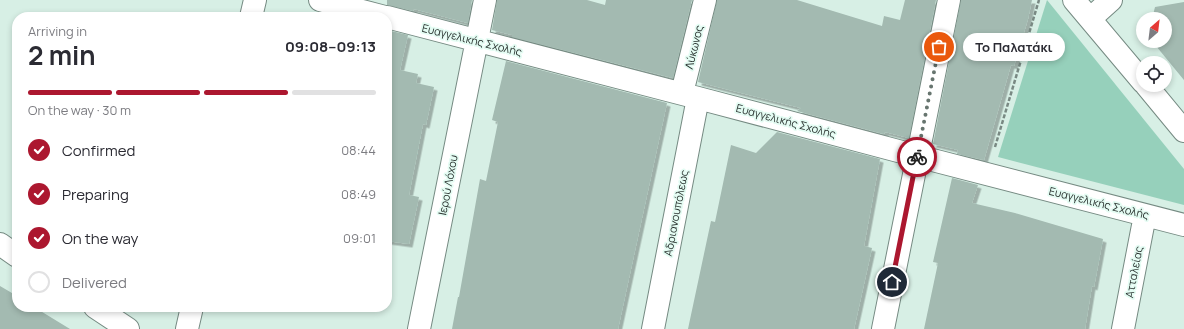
<!DOCTYPE html>
<meta charset="utf-8">
<style>
:root{--surface:#fff;--page:#f2f2f3;--text:#2b2b33;--muted:#7c7c81;--line:#e1e1e2;--accent:#ac172f}
body{margin:0;font-family:Manrope,sans-serif;background:var(--page);color:var(--text);height:100vh;display:flex;flex-direction:column;font-size:15px;white-space:nowrap}
*{box-sizing:border-box;margin:0}
p{font-size:13px;color:var(--muted)}
.icon{flex:none;width:22px;height:22px;fill:none;stroke:currentColor;stroke-width:2;stroke-linecap:round;stroke-linejoin:round}
.map{position:relative;flex:1;overflow:hidden}
.side{position:absolute;left:12px;top:12px;width:380px;height:300px;display:flex;flex-direction:column;background:var(--surface);border-radius:16px;box-shadow:0 2px 6px #0003}
.side>*{flex:none}
.needle{width:26px;rotate:28deg}
.tools{position:absolute;left:1136px;top:12px;display:grid;gap:8px}
.tools a{display:grid;place-items:center;width:36px;height:36px;border-radius:50%;background:var(--surface);box-shadow:0 2px 6px #0003;font-size:20px}
.pin{position:absolute;display:grid;place-items:center;width:34px;height:34px;color:#fff;margin:-17px;border:2px solid #fff;border-radius:50%;box-shadow:0 1px 4px #0007}
.courier{position:absolute;display:grid;place-items:center;width:40px;height:40px;margin:-20px;border:3px solid #ac172f;border-radius:50%;background:#fff;color:#222;box-shadow:0 1px 5px #0007}
.bubble{position:absolute;height:28px;border-radius:14px;background:var(--surface);box-shadow:0 2px 6px #0003;font-size:13px;font-weight:700;line-height:28px;text-align:center}
.overview em{font-style:normal;font-weight:700}
.overview div{display:flex;flex-direction:column-reverse}
.overview{display:flex;align-items:center;justify-content:space-between;height:68px;padding:0 16px}
h1{font-size:26px;font-weight:700;line-height:30px}
.bar{display:grid;grid-template-columns:repeat(4,1fr);gap:6px 4px;align-content:center;height:48px;padding:0 16px}
.bar i{height:5px;border-radius:3px;background:var(--line)}
.bar .active{background:var(--accent)}
.bar p{grid-column:span 4}
ol{padding:0 16px;list-style:none}
li{display:flex;align-items:center;gap:12px;height:44px}
li p{margin-inline-start:auto}
li .icon{padding:4px;border-radius:50%;background:var(--accent);color:#fff;stroke-width:4}
li:last-child{color:var(--muted)}
li i{width:22px;height:22px;border:2px solid var(--line);border-radius:50%}
.map>svg:first-child{display:block}
.green{fill:#96d0bb}
.building{fill:#a3bab1;filter:url(#shadow)}
.lines{fill:none;stroke-linecap:round;stroke-linejoin:round}
.street-casing{stroke:#758a82;stroke-width:24}
.secondary-casing{stroke:#758a82;stroke-width:24}
.path{stroke:#798983;stroke-width:2.5;stroke-dasharray:4 2;stroke-linecap:butt}
.street{stroke:#fff;stroke-width:22}
.secondary{stroke:#fff;stroke-width:22}
.done{stroke:#67756f;stroke-width:4;stroke-dasharray:0 7.2}
.route{stroke:#ac172f;stroke-width:5}
.labels{text-anchor:middle;stroke-width:3.5;stroke-linejoin:round;paint-order:stroke}
.street-label{font-size:11px;fill:#2a3330;stroke:#e4fcf3}
</style>
<div class="map">
<svg width="1184" height="329" viewBox="0 0 1184 329">
<defs>
<filter id="shadow"><feDropShadow dx="3.5" dy="3.5" stdDeviation="0" flood-color="#0004"/></filter>
</defs>
<rect width="100%" height="100%" fill="#d7efe5"/>
<path class="green" d="M1047,0L1184,169V205L998,157Z"/>
<path class="building" d="M387,0H472L468,23L414,9L413,11L387,5Z
M497,0H587L605,5L606,0H692L673,78L512,37V35L492,30Z
M717,0H797L882,26L884,16L900,20L905,0H936L909,138L885,132L884,134L797,111L801,108L698,82Z
M961,0H1032L1028,19L1014,66L1011,65L984,160L957,154L958,150L933,144Z
M1184,2V80L1152,41H1165V19H1152L1155,7Z
M387,30L408,35L400,70L418,74L416,83L434,87L426,125L423,124L409,195L419,197L409,244L387,241Z
M506,61L667,103L618,329H452L458,297H459L480,179L486,181L498,122L492,120Z
M777,132L880,159L864,246L872,248L854,329H688L711,221L715,222L731,145L756,153Z
M952,178L978,185L972,203L1015,213L1103,239L1094,287L1092,286L1085,329H924L938,263L933,262Z
M0,286L17,296V307H34L70,329H0Z"/>
<g class="lines">
<g class="street-casing">
<path id="street" d="M320,0L385,17
M1074,0L1143,82
M251,17L255,0
M387,17L698,98L917,156L1184,225
M1091,18L1111,0
M1146,85L1184,131
M682,93L705,0
M187,329L192,307
M419,329L485,0
M653,329L698,98
M883,329L949,0
M1123,329L1145,215"/>
</g>
<g class="secondary-casing">
<path id="secondary" d="M0,244L17,256
M95,307L128,329"/>
</g>
<path class="path" d="M995,147L1039,0"/>
<use href="#street" class="street"/>
<use href="#secondary" class="secondary"/>
</g>
<g class="lines">
<path class="done" d="M917,157L939,47"/>
<path class="route" d="M892,282L917,157"/>
</g>
<g class="labels">
<g class="street-label">
<text transform="translate(472 40) rotate(14)" y="4">Ευαγγελικής Σχολής</text>
<text transform="translate(694 47) rotate(-76)" y="4">Λύκωνος</text>
<text transform="translate(786 121) rotate(15)" y="4">Ευαγγελικής Σχολής</text>
<text transform="translate(448 185) rotate(-79)" y="4">Ιερού Λόχου</text>
<text transform="translate(1099 203) rotate(14)" y="4">Ευαγγελικής Σχολής</text>
<text transform="translate(676 213) rotate(-79)" y="4">Αδριανουπόλεως</text>
<text transform="translate(1134 272) rotate(-79)" y="4">Ατταλείας</text>
</g>
</g>
</svg>
<div class="tools">
<a><svg class="needle" viewBox="-14 -14 28 28"><path d="M0-13l5 13h-10z" fill="#e53935"/><path d="M0 13l5-13h-10z" fill="#7c7c81"/></svg></a>
<a><svg class="icon" aria-label="locate" viewBox="0 0 24 24"><circle cx="12" cy="12" r="6"/><path d="M12 2v4M12 18v4M2 12h4M18 12h4"/></svg></a>
</div>
<div class="pin" style="left:939px;top:47px;background:#ea580c"><svg class="icon" aria-label="bag" viewBox="0 0 24 24"><path d="M5 8h14l-1 12H6zM9 8a3 3 0 0 1 6 0"/></svg></div>
<div class="pin" style="left:892px;top:282px;background:#1f2937"><svg class="icon" aria-label="home" viewBox="0 0 24 24"><path d="M3 11l9-7 9 7M6 9v11h12V9"/></svg></div>
<div class="courier" style="left:917px;top:157px"><svg class="icon" aria-label="bike" viewBox="0 0 24 24"><circle cx="6" cy="16" r="4"/><circle cx="18" cy="16" r="4"/><path d="M6 16l4-8h5l3 8M10 8l3 8H6M13 5h3"/></svg></div>
<div class="bubble" style="left:963px;top:33px;width:102px">Το Παλατάκι</div>
<section class="side">
<div class="overview"><div><h1>2 min</h1><p>Arriving in</p></div><em>09:08–09:13</em></div>
<div class="bar"><i class="active"></i><i class="active"></i><i class="active"></i><i></i><p>On the way · 30 m</p></div>
<ol>
<li><svg class="icon" aria-label="check" viewBox="0 0 24 24"><path d="M5 12l5 5 9-10"/></svg>Confirmed<p>08:44</p></li>
<li><svg class="icon" aria-label="check" viewBox="0 0 24 24"><path d="M5 12l5 5 9-10"/></svg>Preparing<p>08:49</p></li>
<li><svg class="icon" aria-label="check" viewBox="0 0 24 24"><path d="M5 12l5 5 9-10"/></svg>On the way<p>09:01</p></li>
<li><i></i>Delivered</li>
</ol>
</section>
</div>
